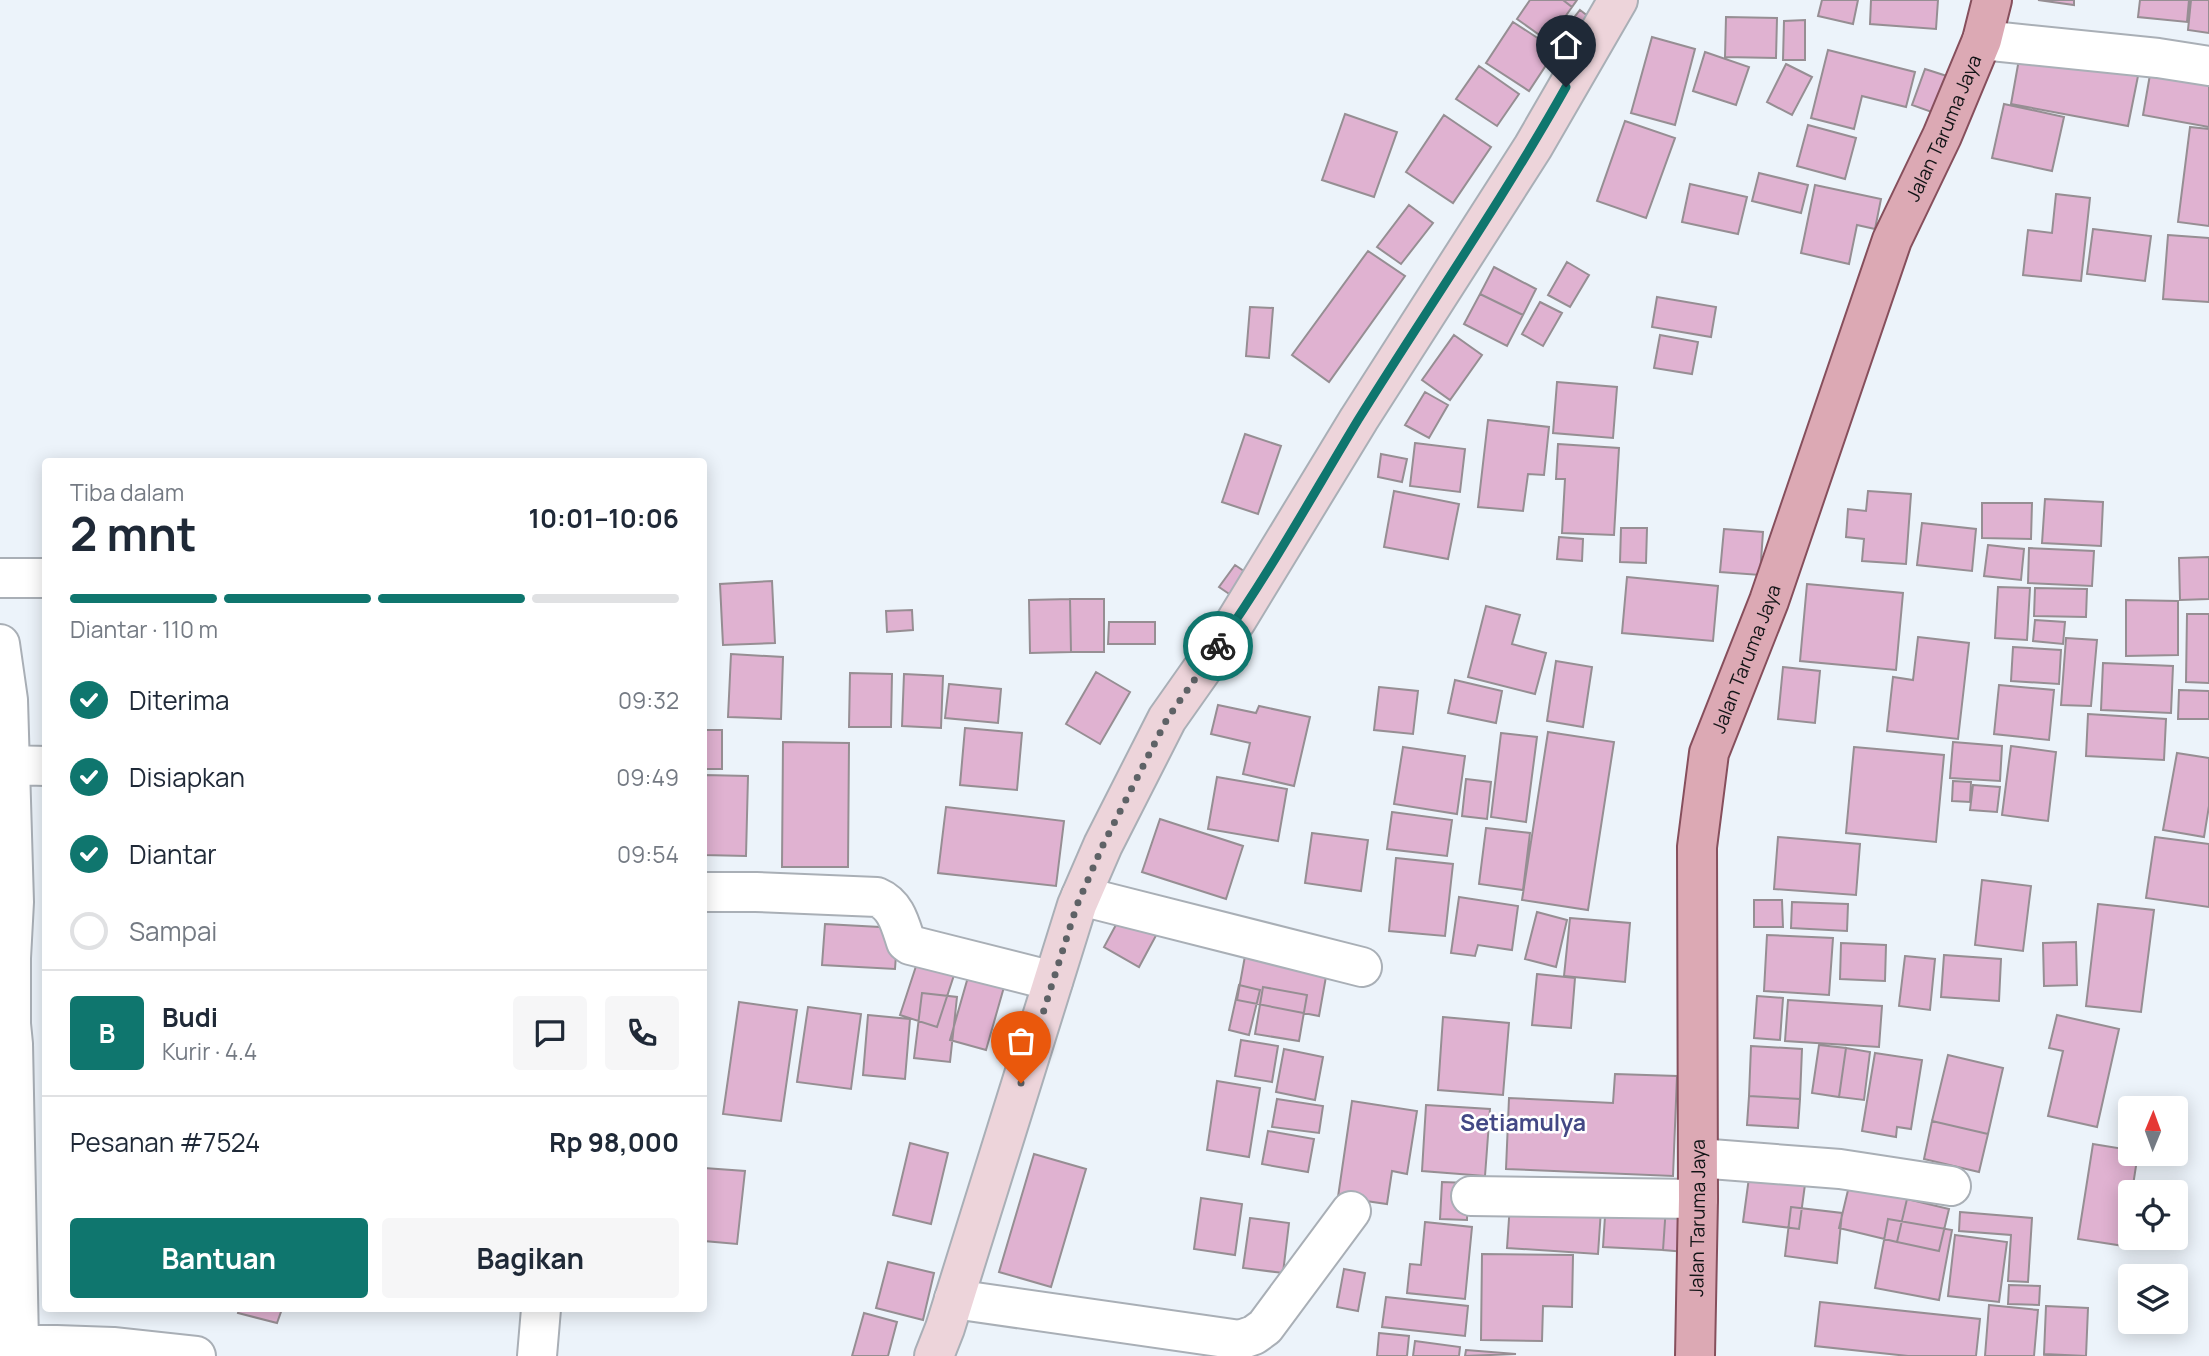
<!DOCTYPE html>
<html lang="id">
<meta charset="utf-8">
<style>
:root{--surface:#fff;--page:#f6f6f7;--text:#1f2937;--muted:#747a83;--line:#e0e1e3;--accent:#0f766e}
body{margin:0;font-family:Manrope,sans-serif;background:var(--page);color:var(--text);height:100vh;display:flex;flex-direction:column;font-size:26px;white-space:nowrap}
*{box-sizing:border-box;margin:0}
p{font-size:23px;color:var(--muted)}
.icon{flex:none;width:38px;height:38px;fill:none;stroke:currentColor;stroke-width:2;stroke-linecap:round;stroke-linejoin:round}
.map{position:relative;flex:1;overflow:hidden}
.panel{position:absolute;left:42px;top:458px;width:665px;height:854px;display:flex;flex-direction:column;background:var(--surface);border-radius:7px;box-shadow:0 4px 18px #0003}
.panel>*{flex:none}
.needle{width:46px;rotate:1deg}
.tools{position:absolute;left:2118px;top:1096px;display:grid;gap:14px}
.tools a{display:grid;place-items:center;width:70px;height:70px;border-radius:7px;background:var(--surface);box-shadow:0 4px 18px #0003;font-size:35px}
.pin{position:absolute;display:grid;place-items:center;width:60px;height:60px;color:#fff;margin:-72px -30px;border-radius:50% 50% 50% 0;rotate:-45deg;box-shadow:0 0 7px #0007}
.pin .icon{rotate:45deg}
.courier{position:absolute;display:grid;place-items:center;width:70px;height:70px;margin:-35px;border:5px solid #0f766e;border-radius:50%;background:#fff;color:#222;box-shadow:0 2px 9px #0007}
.summary em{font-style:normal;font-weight:700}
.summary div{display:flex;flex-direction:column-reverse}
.summary{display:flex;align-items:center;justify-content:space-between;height:119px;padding:0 28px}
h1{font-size:46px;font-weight:700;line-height:52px}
.bar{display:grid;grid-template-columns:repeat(4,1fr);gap:10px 7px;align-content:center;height:84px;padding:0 28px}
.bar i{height:9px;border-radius:5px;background:var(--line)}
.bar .selected{background:var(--accent)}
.bar p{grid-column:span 4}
.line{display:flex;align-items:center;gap:18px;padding:0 28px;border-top:2px solid var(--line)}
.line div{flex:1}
.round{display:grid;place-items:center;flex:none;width:74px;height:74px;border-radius:7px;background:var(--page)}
ol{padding:0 28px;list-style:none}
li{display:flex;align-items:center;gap:21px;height:77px}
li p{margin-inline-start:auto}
li .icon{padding:7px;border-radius:50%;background:var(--accent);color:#fff;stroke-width:4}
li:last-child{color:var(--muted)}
li i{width:38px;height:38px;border:4px solid var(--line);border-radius:50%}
.cta{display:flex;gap:14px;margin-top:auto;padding:14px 28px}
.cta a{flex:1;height:80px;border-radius:7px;background:var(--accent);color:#fff;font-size:28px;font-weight:700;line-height:80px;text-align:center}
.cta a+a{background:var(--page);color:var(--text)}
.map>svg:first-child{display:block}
.building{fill:#e0b2d1;stroke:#968e93;stroke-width:2}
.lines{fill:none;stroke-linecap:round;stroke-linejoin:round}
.street-casing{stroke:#a9afb6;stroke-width:42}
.secondary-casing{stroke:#a9afb6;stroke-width:42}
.primary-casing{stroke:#864f5c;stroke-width:42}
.street{stroke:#fff;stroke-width:38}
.secondary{stroke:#edd4da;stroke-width:38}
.primary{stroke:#dca9b4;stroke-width:38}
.done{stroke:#5e6266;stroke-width:7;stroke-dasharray:0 12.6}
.route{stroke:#0f766e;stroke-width:9}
.labels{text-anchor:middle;stroke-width:5;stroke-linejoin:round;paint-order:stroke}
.street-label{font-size:19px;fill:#121416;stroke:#fff}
.quarter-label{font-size:23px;font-weight:bold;fill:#434885;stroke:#fff}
</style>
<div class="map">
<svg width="2209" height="1356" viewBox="0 0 2209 1356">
<rect width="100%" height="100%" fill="#ecf3fa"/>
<path class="building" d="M1530,0H1563L1572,7L1548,41L1517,19Z
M1563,0H1577L1572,7Z
M1822,0H1858L1853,24L1818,16Z
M1871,0H1938L1936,29L1870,24Z
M2038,0H2074V5Z
M2140,0H2189L2187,22L2138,17Z
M2191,0H2209V33L2188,30Z
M1580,10L1593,20L1572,48L1558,38Z
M1726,17L1777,18L1776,58L1725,57Z
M1805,20V60H1783L1784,21Z
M1513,22L1556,50L1529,91L1486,63Z
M1652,37L1695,49L1675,125L1631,113Z
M2021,48L2139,71L2128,126L2011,104Z
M1828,50L1915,72L1906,107L1862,96L1854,129L1811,118Z
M1705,52L1749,67L1736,105L1693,91Z
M2152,63L2209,73V127L2143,115Z
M1786,64L1812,77L1792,115L1767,102Z
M1479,66L1519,94L1497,126L1456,99Z
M1925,69L1953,78L1940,115L1912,105Z
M2004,104L2064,117L2052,171L1992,158Z
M1345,114L1397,132L1374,197L1322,180Z
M1444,115L1491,147L1453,203L1406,172Z
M1625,121L1675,138L1646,218L1597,201Z
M1808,125L1856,138L1845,179L1797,166Z
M2190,127L2209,129V226L2178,222Z
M1759,173L1808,185L1801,213L1752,201Z
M1690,184L1747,197L1738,234L1682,222Z
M1815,185L1881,199L1875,229L1857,225L1849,264L1801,253Z
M2056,194L2090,198L2081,281L2023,275L2028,230L2052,233Z
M1409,205L1433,223L1401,264L1377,247Z
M2093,229L2151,236L2145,281L2087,274Z
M2168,235L2209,238V302L2163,299Z
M1368,251L1405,276L1329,382L1292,355Z
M1567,262L1589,275L1570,307L1548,295Z
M1494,267L1536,289L1523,315L1480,294Z
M1480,294L1523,315L1507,346L1464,324Z
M1657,297L1716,307L1711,337L1652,327Z
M1540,302L1562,313L1543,346L1522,334Z
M1250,307L1273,308L1269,358L1246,356Z
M1454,335L1482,355L1450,400L1422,380Z
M1660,335L1698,342L1692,374L1654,368Z
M1557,382L1617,387L1613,438L1553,433Z
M1425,392L1448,405L1429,438L1405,425Z
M1488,420L1549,427L1544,475L1528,474L1523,511L1478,507Z
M1245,434L1281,446L1258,514L1222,502Z
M1415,443L1465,449L1460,492L1410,486Z
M1558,444L1619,448L1614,535L1562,533L1565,479H1556Z
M1381,454L1407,459L1402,482L1378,477Z
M1394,491L1459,504L1448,559L1384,547Z
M1868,491L1911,494L1906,564L1862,561L1864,539L1846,537L1848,509L1866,511Z
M2045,499L2103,502L2101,546L2042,543Z
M1982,503H2032L2031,539L1982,538Z
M1922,523L1976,529L1972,571L1917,565Z
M1621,528H1647L1646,563L1620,562Z
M1724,529L1763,532L1760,575L1720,572Z
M1559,537L1583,539L1582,561L1557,559Z
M1988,545L2024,549L2021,580L1984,576Z
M2029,548L2094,551L2092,586L2028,583Z
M2209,557V599L2180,600L2179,558Z
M1235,565L1257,580L1241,602L1219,587Z
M1627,577L1718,586L1713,641L1622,633Z
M772,581L775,643L723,645L720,584Z
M1807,584L1903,593L1896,670L1800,661Z
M1998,587L2030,588L2027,640L1995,638Z
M2035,588L2087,589L2086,617L2034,616Z
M1070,599H1104V652H1071Z
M1070,599L1071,652L1030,653L1029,600Z
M2126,600L2178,601V655L2126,656Z
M1486,606L1520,615L1512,644L1546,653L1535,694L1468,677Z
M912,610L913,630L887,632L886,611Z
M2187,614H2209V683L2186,682Z
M2035,620L2065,622L2063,644L2033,641Z
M1109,622H1155V644H1108Z
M1918,637L1969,643L1958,739L1887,731L1893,677L1913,680Z
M2066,638L2097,640L2091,706L2061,705Z
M2013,647L2061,650L2059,684L2011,681Z
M731,654L783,657L781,719L728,717Z
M1556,661L1592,667L1583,727L1547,721Z
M2103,663L2173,666L2171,713L2101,710Z
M1783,667L1820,671L1815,723L1778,719Z
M1096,672L1130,692L1100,744L1066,724Z
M850,673L892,674L891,727H849Z
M904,674L943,676L941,728L902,726Z
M1455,680L1502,691L1496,723L1448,713Z
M949,684L1001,689L998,723L945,718Z
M1999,685L2054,690L2049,740L1994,734Z
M1379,687L1418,691L1413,734L1374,730Z
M2179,690L2209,691V719H2178Z
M1218,705L1256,713L1259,706L1310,717L1294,786L1243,774L1250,743L1211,734Z
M2088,714L2166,719L2164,760L2086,756Z
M965,728L1022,733L1017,790L960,785Z
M704,730H722V769H704Z
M1548,732L1614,742L1588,910L1522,900Z
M1501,733L1537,737L1526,822L1491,817Z
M783,742L849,743L848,867H782Z
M1953,742L2002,746L2000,781L1950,778Z
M2011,746L2056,752L2048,821L2002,815Z
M1403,747L1465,756L1457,814L1394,804Z
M1854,747L1944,755L1936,842L1846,833Z
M2177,753L2209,758V806L2204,837L2163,830Z
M704,775L748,776L746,856L704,855Z
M1217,777L1287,789L1278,841L1208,829Z
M1466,779L1491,782L1487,819L1462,816Z
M1953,781L1971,782L1970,802L1952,801Z
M1973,785L2000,787L1997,812L1970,810Z
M946,807L1064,821L1056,886L938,873Z
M1392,812L1452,820L1447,856L1387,849Z
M1160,819L1243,846L1226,899L1142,872Z
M1486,828L1530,833L1523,890L1479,884Z
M1312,833L1368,840L1361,891L1305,883Z
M1778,837L1860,844L1856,895L1774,889Z
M2155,837L2209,844V907L2146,898Z
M1396,858L1453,864L1445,936L1389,931Z
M1982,880L2031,886L2023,951L1975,945Z
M1459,897L1518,906L1512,950L1478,945L1475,956L1451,953Z
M1754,900H1782L1783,927H1754Z
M1792,902L1848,904L1847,931L1791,928Z
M2098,904L2154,910L2141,1012L2086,1006Z
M1124,910L1159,930L1139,967L1104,947Z
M1537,912L1567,920L1556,967L1525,959Z
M1570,918L1630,923L1625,982L1564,976Z
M825,924L898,928L895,969L822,965Z
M1767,935L1833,938L1829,995L1764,991Z
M2076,942L2077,985L2044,986L2043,943Z
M1841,943L1886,945L1885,981L1840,979Z
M920,954L957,966L937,1027L900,1015Z
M1944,955L2001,959L1999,1001L1941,997Z
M1245,956L1327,971L1319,1016L1237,1000Z
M1905,956L1935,959L1930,1010L1899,1006Z
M1537,974L1575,978L1571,1028L1532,1025Z
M968,977L1004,987L986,1050L950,1040Z
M1239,985L1260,990L1249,1035L1229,1030Z
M1263,987L1307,995L1299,1041L1255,1034Z
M922,993L957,997L950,1062L914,1058Z
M1757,996L1783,998L1780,1040L1754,1038Z
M1788,1000L1882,1006L1879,1047L1785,1041Z
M739,1002L797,1010L781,1121L723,1114Z
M808,1007L861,1014L851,1089L797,1082Z
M868,1015L910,1019L905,1079L863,1075Z
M2057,1015L2119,1029L2097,1127L2048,1116L2063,1051L2049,1048Z
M1443,1017L1509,1023L1503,1095L1438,1090Z
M1241,1040L1278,1046L1272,1082L1235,1076Z
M1819,1045L1846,1048L1839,1097L1812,1093Z
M1751,1046L1802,1049L1800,1099L1749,1096Z
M1846,1048L1870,1052L1864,1100L1839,1097Z
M1284,1049L1323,1057L1315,1100L1276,1092Z
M1875,1053L1922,1060L1911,1129L1897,1127L1896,1137L1862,1131Z
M1948,1055L2003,1068L1988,1134L1932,1121Z
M1615,1074L1677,1076L1673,1176L1506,1169L1509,1098L1613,1103Z
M1217,1081L1260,1088L1249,1157L1207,1150Z
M1749,1096L1800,1099L1798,1128L1747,1125Z
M1277,1099L1323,1106L1319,1133L1272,1127Z
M1352,1101L1417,1111L1407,1174L1392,1171L1387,1204L1338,1197Z
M1426,1105L1490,1109L1485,1176L1422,1171Z
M1932,1121L1988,1134L1979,1172L1924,1159Z
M1268,1131L1314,1139L1308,1172L1262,1164Z
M910,1143L948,1153L931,1224L893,1215Z
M2093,1144L2130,1150V1153H2138L2132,1192H2130V1207L2124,1246L2078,1239Z
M1034,1154L1086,1169L1051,1287L999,1272Z
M704,1168L745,1171L737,1244L704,1241Z
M1750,1170L1806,1177L1799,1229L1743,1222Z
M1442,1182L1468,1183L1467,1220L1440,1219Z
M1849,1186L1907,1199L1897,1242L1839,1228Z
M1201,1198L1242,1204L1235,1255L1194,1249Z
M1907,1199L1949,1209L1939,1251L1897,1242Z
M1606,1201L1666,1206L1663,1250L1603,1247Z
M1510,1204L1601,1210L1598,1254L1507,1248Z
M1666,1206L1689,1207L1686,1252L1663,1250Z
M1791,1207L1842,1213L1837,1263L1785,1256Z
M1960,1212L2032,1218L2028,1282L2008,1281L2011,1235L1959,1231Z
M1250,1218L1289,1223L1283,1273L1243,1268Z
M1888,1219L1952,1230L1939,1300L1875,1288Z
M1425,1222L1472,1227L1465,1299L1407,1293L1410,1264L1421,1265Z
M1955,1235L2007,1242L1999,1302L1948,1296Z
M1482,1254L1573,1255L1572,1307L1543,1306L1542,1341L1481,1340Z
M888,1262L934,1273L923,1320L876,1308Z
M1344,1269L1365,1273L1358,1311L1337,1307Z
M2009,1285L2040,1286L2039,1305L2008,1304Z
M1386,1297L1468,1306L1465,1336L1382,1327Z
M1820,1302L1980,1319L1976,1356H1908L1815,1346Z
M1989,1305L2038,1310L2034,1356H1985Z
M2046,1306L2088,1308L2086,1356L2044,1354Z
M239,1309H282L277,1323L238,1313Z
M864,1313L897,1322L888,1356H852Z
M1379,1333L1409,1336L1407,1356H1377Z
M1415,1341L1460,1347L1459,1356H1413Z
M1466,1350L1516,1354L1465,1356Z
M2044,1354L2086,1356H2044Z"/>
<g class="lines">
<g class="street-casing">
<path id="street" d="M1982,40L2158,58L2209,66
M0,578H46
M0,644L8,700H0
M8,700L14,902L11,958V1024L13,1044L19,1343
M10,765L46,766
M704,892H756L877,897C896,905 900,924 906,942L910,945L1053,981
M1081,896L1362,967
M1698,1158L1840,1169L1951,1186
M1471,1196L1698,1199
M954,1299L1240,1340L1254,1335L1265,1327L1351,1211
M0,1343L113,1347L196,1356
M537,1356L541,1309"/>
</g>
<g class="secondary-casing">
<path id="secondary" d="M934,1356L945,1328L1077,905L1103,845L1167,719L1236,621L1359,419L1533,147L1618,0"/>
</g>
<g class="primary-casing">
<g id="primary">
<path id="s1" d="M1695,1356L1698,1199L1697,847L1709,753L1769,601L1892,240L1942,136L1982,40L1992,0"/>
</g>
</g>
<use href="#street" class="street"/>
<use href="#secondary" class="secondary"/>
<use href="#primary" class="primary"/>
</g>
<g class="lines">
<path class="done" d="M1021,1083L1077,905L1103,845L1167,719L1218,646"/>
<path class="route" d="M1218,646C1269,574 1312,496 1358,420C1427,309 1502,201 1566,87"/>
</g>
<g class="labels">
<g class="street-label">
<text dy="7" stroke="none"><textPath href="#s1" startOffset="1272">Jalan Taruma Jaya</textPath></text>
<text dy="7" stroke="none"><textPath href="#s1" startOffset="705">Jalan Taruma Jaya</textPath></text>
<text dy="7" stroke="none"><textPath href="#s1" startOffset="138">Jalan Taruma Jaya</textPath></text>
</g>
<g class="quarter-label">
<text x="1523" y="1131">Setiamulya</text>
</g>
</g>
</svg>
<div class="tools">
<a><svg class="needle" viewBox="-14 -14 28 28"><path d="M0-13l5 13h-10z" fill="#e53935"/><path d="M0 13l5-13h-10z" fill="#747a83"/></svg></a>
<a><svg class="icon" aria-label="locate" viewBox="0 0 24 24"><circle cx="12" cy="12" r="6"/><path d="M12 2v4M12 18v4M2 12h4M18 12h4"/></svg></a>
<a><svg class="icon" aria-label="layers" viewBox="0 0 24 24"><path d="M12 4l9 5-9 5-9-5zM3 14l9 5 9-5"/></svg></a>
</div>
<div class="pin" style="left:1021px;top:1083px;background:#ea580c"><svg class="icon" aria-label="bag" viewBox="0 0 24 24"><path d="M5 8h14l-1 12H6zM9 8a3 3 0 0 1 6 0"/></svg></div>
<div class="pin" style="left:1566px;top:87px;background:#1f2937"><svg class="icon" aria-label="home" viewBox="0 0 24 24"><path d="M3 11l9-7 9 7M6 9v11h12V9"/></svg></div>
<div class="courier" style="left:1218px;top:646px"><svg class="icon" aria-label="bike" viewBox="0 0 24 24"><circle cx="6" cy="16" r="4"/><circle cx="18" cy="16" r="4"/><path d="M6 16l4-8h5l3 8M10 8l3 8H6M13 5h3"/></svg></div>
<section class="panel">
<div class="summary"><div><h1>2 mnt</h1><p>Tiba dalam</p></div><em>10:01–10:06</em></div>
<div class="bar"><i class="selected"></i><i class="selected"></i><i class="selected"></i><i></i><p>Diantar · 110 m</p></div>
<ol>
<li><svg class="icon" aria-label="check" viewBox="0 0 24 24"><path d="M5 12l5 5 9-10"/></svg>Diterima<p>09:32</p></li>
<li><svg class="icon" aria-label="check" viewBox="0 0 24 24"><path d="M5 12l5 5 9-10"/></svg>Disiapkan<p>09:49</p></li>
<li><svg class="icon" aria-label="check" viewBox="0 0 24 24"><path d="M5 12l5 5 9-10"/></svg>Diantar<p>09:54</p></li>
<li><i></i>Sampai</li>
</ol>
<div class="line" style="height:126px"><b class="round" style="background:var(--accent);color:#fff">B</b><div><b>Budi</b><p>Kurir · 4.4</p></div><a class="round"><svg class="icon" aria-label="chat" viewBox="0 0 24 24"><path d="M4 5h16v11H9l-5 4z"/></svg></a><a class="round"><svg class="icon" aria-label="phone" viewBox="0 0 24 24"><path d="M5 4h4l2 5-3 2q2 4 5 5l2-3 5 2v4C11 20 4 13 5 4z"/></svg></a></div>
<div class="line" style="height:91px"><div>Pesanan #7524</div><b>Rp 98,000</b></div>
<div class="cta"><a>Bantuan</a><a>Bagikan</a></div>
</section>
</div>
